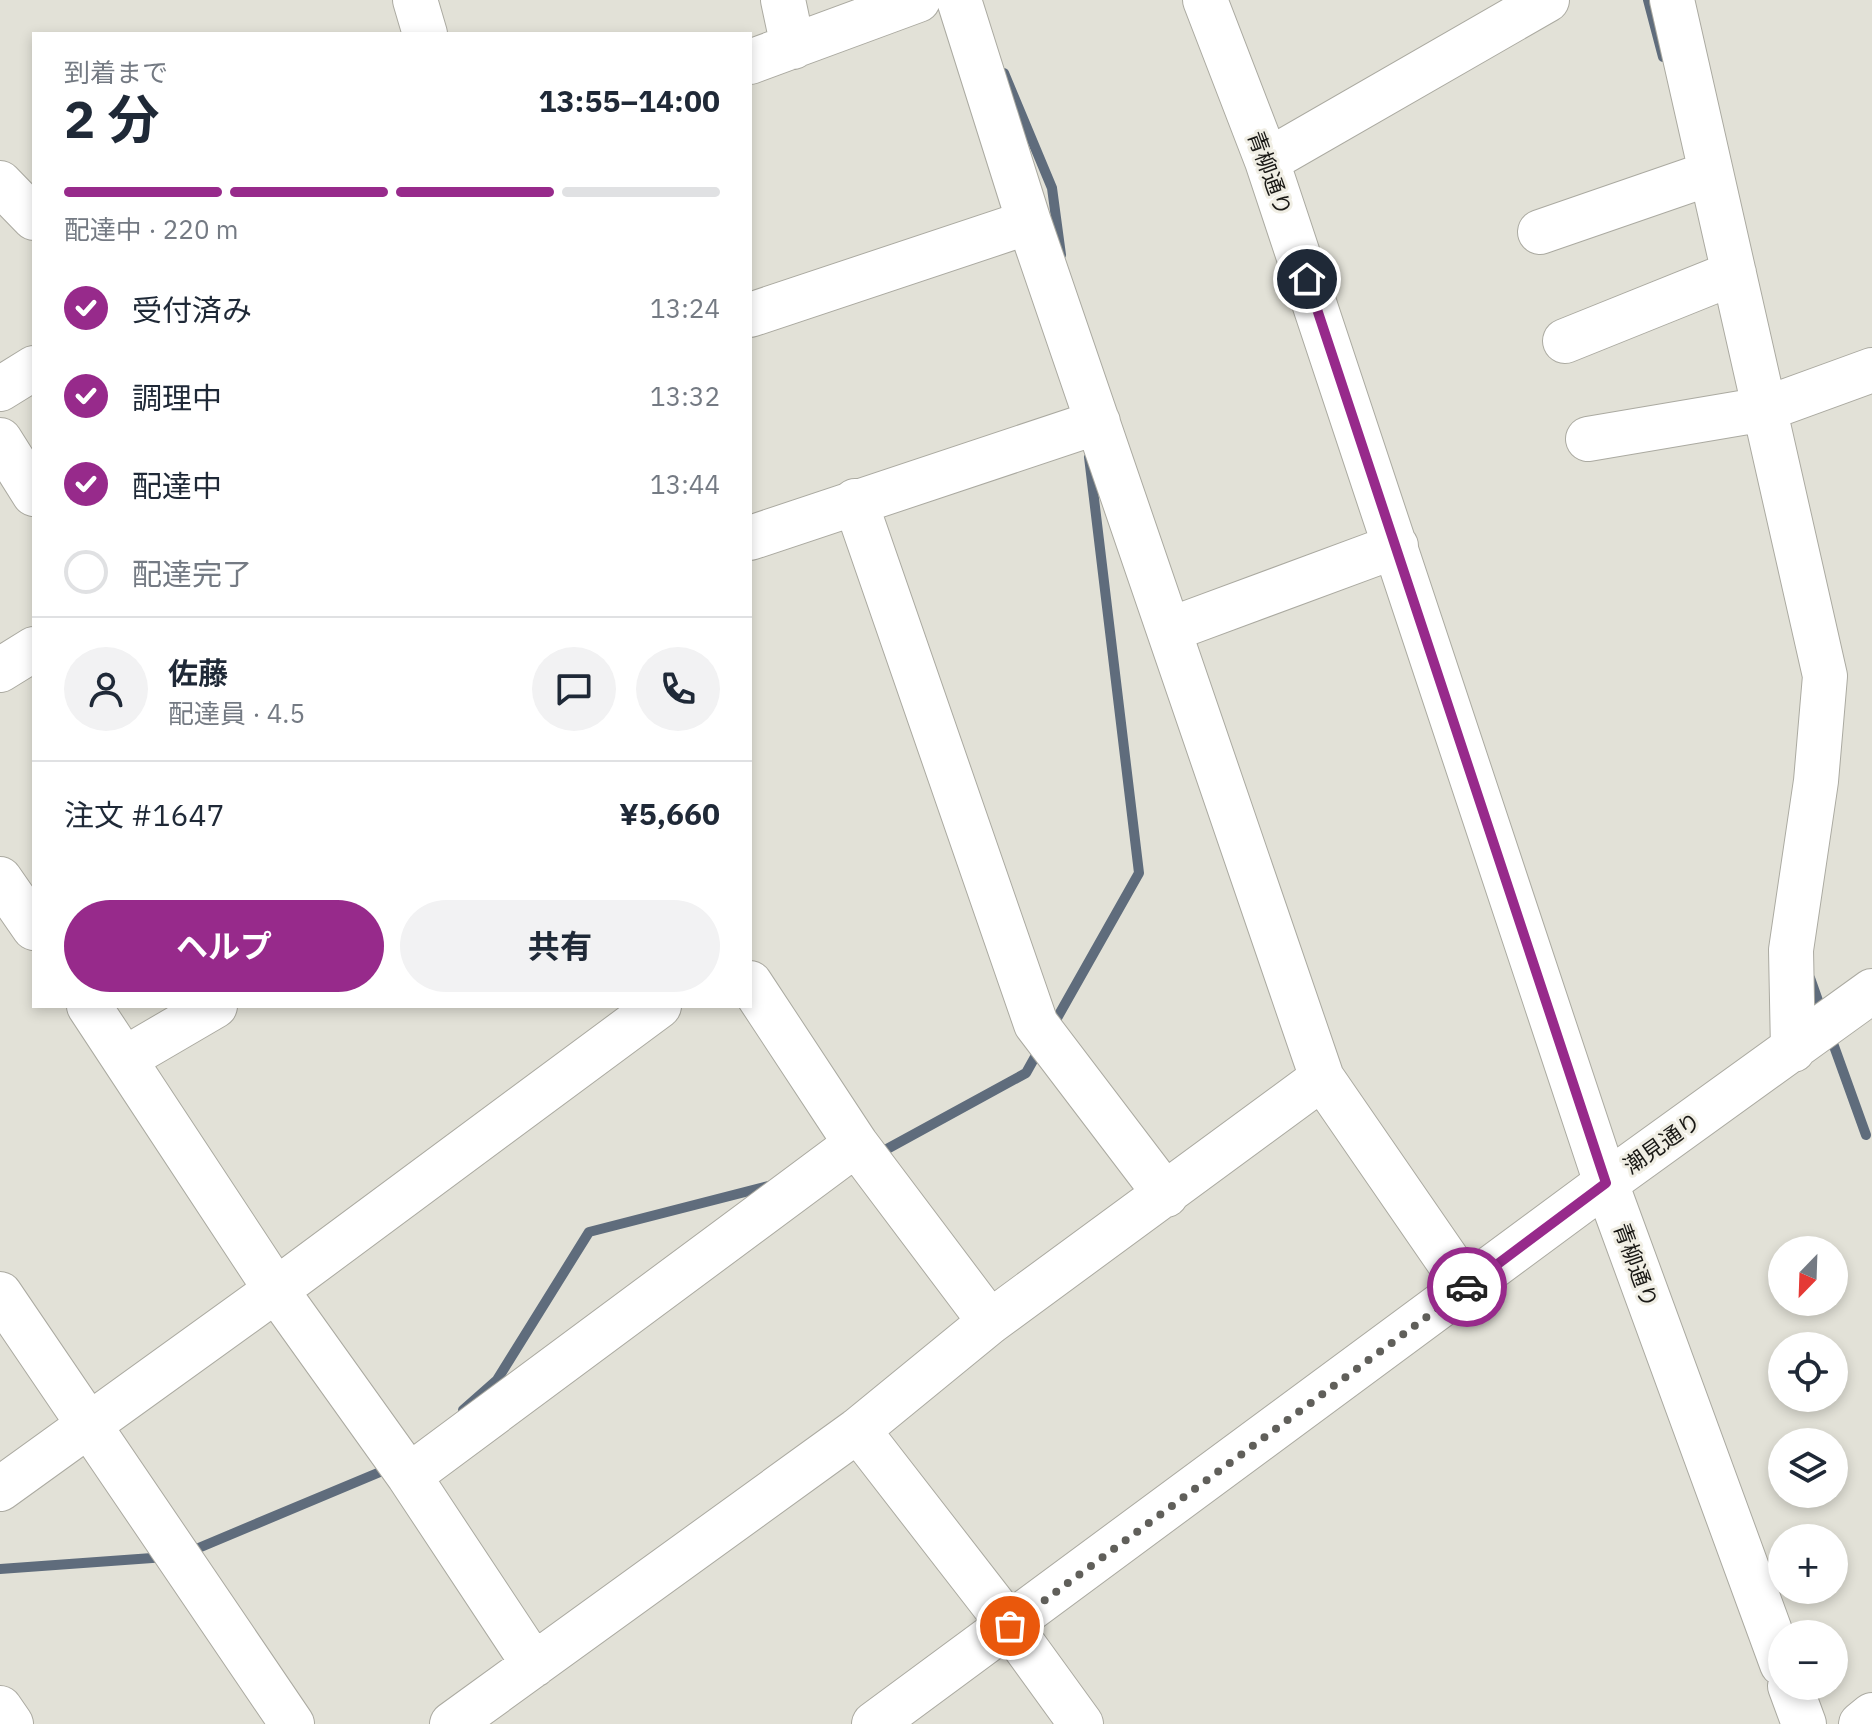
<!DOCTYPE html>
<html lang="ja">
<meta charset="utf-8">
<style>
:root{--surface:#fff;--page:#f2f2f3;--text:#1f2937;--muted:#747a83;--line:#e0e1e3;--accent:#972a8b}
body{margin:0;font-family:"IBM Plex Sans","Noto Sans JP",sans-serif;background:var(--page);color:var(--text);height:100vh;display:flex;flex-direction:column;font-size:30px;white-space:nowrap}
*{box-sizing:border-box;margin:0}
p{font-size:26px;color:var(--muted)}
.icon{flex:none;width:44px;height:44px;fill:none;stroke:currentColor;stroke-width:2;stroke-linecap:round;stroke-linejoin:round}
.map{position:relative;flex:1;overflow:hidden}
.sheet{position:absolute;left:32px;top:32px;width:720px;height:976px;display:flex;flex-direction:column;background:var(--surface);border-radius:0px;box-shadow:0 4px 12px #0003}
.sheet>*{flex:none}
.needle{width:52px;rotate:203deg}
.tools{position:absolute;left:1768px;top:1236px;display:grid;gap:16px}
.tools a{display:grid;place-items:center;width:80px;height:80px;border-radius:50%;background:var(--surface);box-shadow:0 4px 12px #0003;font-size:40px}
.pin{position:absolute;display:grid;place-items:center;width:68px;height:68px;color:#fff;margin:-34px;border:4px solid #fff;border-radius:50%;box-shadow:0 2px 8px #0007}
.courier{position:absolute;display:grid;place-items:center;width:80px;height:80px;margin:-40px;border:6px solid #972a8b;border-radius:50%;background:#fff;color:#222;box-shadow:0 2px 10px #0007}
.summary em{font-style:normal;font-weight:700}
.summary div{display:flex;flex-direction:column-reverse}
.summary{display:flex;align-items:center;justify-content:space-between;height:136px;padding:0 32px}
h1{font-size:52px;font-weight:700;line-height:60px}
.bar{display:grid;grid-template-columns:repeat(4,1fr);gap:12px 8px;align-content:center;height:96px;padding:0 32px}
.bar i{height:10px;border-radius:6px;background:var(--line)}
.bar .current{background:var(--accent)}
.bar p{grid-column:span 4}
.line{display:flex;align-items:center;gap:20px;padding:0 32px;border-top:2px solid var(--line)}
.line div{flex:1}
.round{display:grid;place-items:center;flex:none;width:84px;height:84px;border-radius:42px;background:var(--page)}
ol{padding:0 32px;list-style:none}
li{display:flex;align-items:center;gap:24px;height:88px}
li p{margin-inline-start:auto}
li .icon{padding:8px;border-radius:50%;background:var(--accent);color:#fff;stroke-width:4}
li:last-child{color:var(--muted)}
li i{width:44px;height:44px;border:4px solid var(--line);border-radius:50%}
.primary-button{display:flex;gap:16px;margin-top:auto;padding:16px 32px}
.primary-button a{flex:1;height:92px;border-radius:48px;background:var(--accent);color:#fff;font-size:32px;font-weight:700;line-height:92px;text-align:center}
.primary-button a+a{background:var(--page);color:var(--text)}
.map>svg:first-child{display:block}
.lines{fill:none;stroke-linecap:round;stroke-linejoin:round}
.stream{stroke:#5f6c7c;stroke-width:10}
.minor-casing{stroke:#abaaa1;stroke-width:46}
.minor{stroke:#fff;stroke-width:44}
.done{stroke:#605f5a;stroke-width:8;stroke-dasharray:0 14.4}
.route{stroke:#972a8b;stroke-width:10}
.labels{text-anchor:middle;stroke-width:6;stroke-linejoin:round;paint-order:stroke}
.street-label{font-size:22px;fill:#1a1916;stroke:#f0eee4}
</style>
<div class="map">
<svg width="1872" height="1724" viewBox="0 0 1872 1724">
<rect width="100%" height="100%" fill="#e2e1d7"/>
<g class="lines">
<path class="stream" d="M1648,0L1663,57
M1004,73L1052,188L1061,255
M1810,978L1822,1012
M1052,1027L1139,873L1089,457
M1830,1035L1866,1135
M876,1155L1026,1073L1040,1048
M463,1410L497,1380L589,1232L772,1185
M189,1552L392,1467
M0,1569L166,1557"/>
<g class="minor-casing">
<path id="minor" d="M415,0L425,34
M783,0L793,47
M959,0L1029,222L1322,1078L1466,1287
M1205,0L1267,161L1606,1183L1782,1664
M1672,0L1825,676L1816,781L1791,950L1793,1050
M750,62L918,0
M1267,161L1547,0
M0,183L34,218
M1540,232L1711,173
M750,315L1029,222
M1565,341L1734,273
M0,389L34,368
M1588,439L1765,409L1872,370
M0,440L34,494
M855,501L1036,1024L1166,1195
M750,538L1098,422
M1169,630L1396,546
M0,670L34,649
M0,879L34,928
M750,983L856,1144L990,1322
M89,1006L276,1290L409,1476L534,1665
M126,1058L215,1006
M0,1294L292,1724
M858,1430L1010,1626L1081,1724
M409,1476L856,1144
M0,1489L276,1290L659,1006
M1790,1686L1804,1724
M0,1708L11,1724
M452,1724L858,1430L990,1322L1322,1078
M874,1724L1606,1183L1872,991
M1861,1724L1872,1715"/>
</g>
<use href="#minor" class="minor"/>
</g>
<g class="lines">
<path class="done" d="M1010,1626L1467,1287"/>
<path class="route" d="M1307,279L1606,1183L1467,1287"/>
</g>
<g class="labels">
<g class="street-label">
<text transform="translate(1270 173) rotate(70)" y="8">青柳通り</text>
<text transform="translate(1662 1143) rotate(-35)" y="8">潮見通り</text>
<text transform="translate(1636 1265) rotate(70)" y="8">青柳通り</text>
</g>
</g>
</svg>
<div class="tools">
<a><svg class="needle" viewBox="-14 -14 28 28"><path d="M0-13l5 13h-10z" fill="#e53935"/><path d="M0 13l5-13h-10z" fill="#747a83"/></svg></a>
<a><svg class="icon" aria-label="locate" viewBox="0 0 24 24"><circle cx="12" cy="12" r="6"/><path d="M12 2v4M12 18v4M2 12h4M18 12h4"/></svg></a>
<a><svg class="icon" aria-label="layers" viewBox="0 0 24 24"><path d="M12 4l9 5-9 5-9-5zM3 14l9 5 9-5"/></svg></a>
<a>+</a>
<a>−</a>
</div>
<div class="pin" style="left:1010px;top:1626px;background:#ea580c"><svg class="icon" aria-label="bag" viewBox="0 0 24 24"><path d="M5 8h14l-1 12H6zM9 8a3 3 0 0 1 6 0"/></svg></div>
<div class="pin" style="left:1307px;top:279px;background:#1f2937"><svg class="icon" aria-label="home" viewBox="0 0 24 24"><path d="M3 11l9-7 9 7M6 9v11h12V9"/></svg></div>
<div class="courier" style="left:1467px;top:1287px"><svg class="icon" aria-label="car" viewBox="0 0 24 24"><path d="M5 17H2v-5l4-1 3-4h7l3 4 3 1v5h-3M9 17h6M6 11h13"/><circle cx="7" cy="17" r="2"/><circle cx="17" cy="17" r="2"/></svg></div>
<section class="sheet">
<div class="summary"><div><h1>2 分</h1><p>到着まで</p></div><em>13:55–14:00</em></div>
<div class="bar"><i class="current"></i><i class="current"></i><i class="current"></i><i></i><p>配達中 · 220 m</p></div>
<ol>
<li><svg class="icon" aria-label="check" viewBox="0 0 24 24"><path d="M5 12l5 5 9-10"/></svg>受付済み<p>13:24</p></li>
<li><svg class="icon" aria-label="check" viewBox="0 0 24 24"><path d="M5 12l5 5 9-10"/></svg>調理中<p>13:32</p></li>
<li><svg class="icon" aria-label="check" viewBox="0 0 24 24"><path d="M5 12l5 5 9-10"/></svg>配達中<p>13:44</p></li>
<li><i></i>配達完了</li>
</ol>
<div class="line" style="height:144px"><a class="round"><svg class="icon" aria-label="person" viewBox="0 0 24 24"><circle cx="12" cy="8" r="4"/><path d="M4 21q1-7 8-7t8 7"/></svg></a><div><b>佐藤</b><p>配達員 · 4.5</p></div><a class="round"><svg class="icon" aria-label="chat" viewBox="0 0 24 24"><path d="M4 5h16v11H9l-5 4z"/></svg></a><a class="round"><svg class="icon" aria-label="phone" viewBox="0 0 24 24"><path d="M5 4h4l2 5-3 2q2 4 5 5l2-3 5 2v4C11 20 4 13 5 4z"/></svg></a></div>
<div class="line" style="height:104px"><div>注文 #1647</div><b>¥5,660</b></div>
<div class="primary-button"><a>ヘルプ</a><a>共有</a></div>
</section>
</div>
